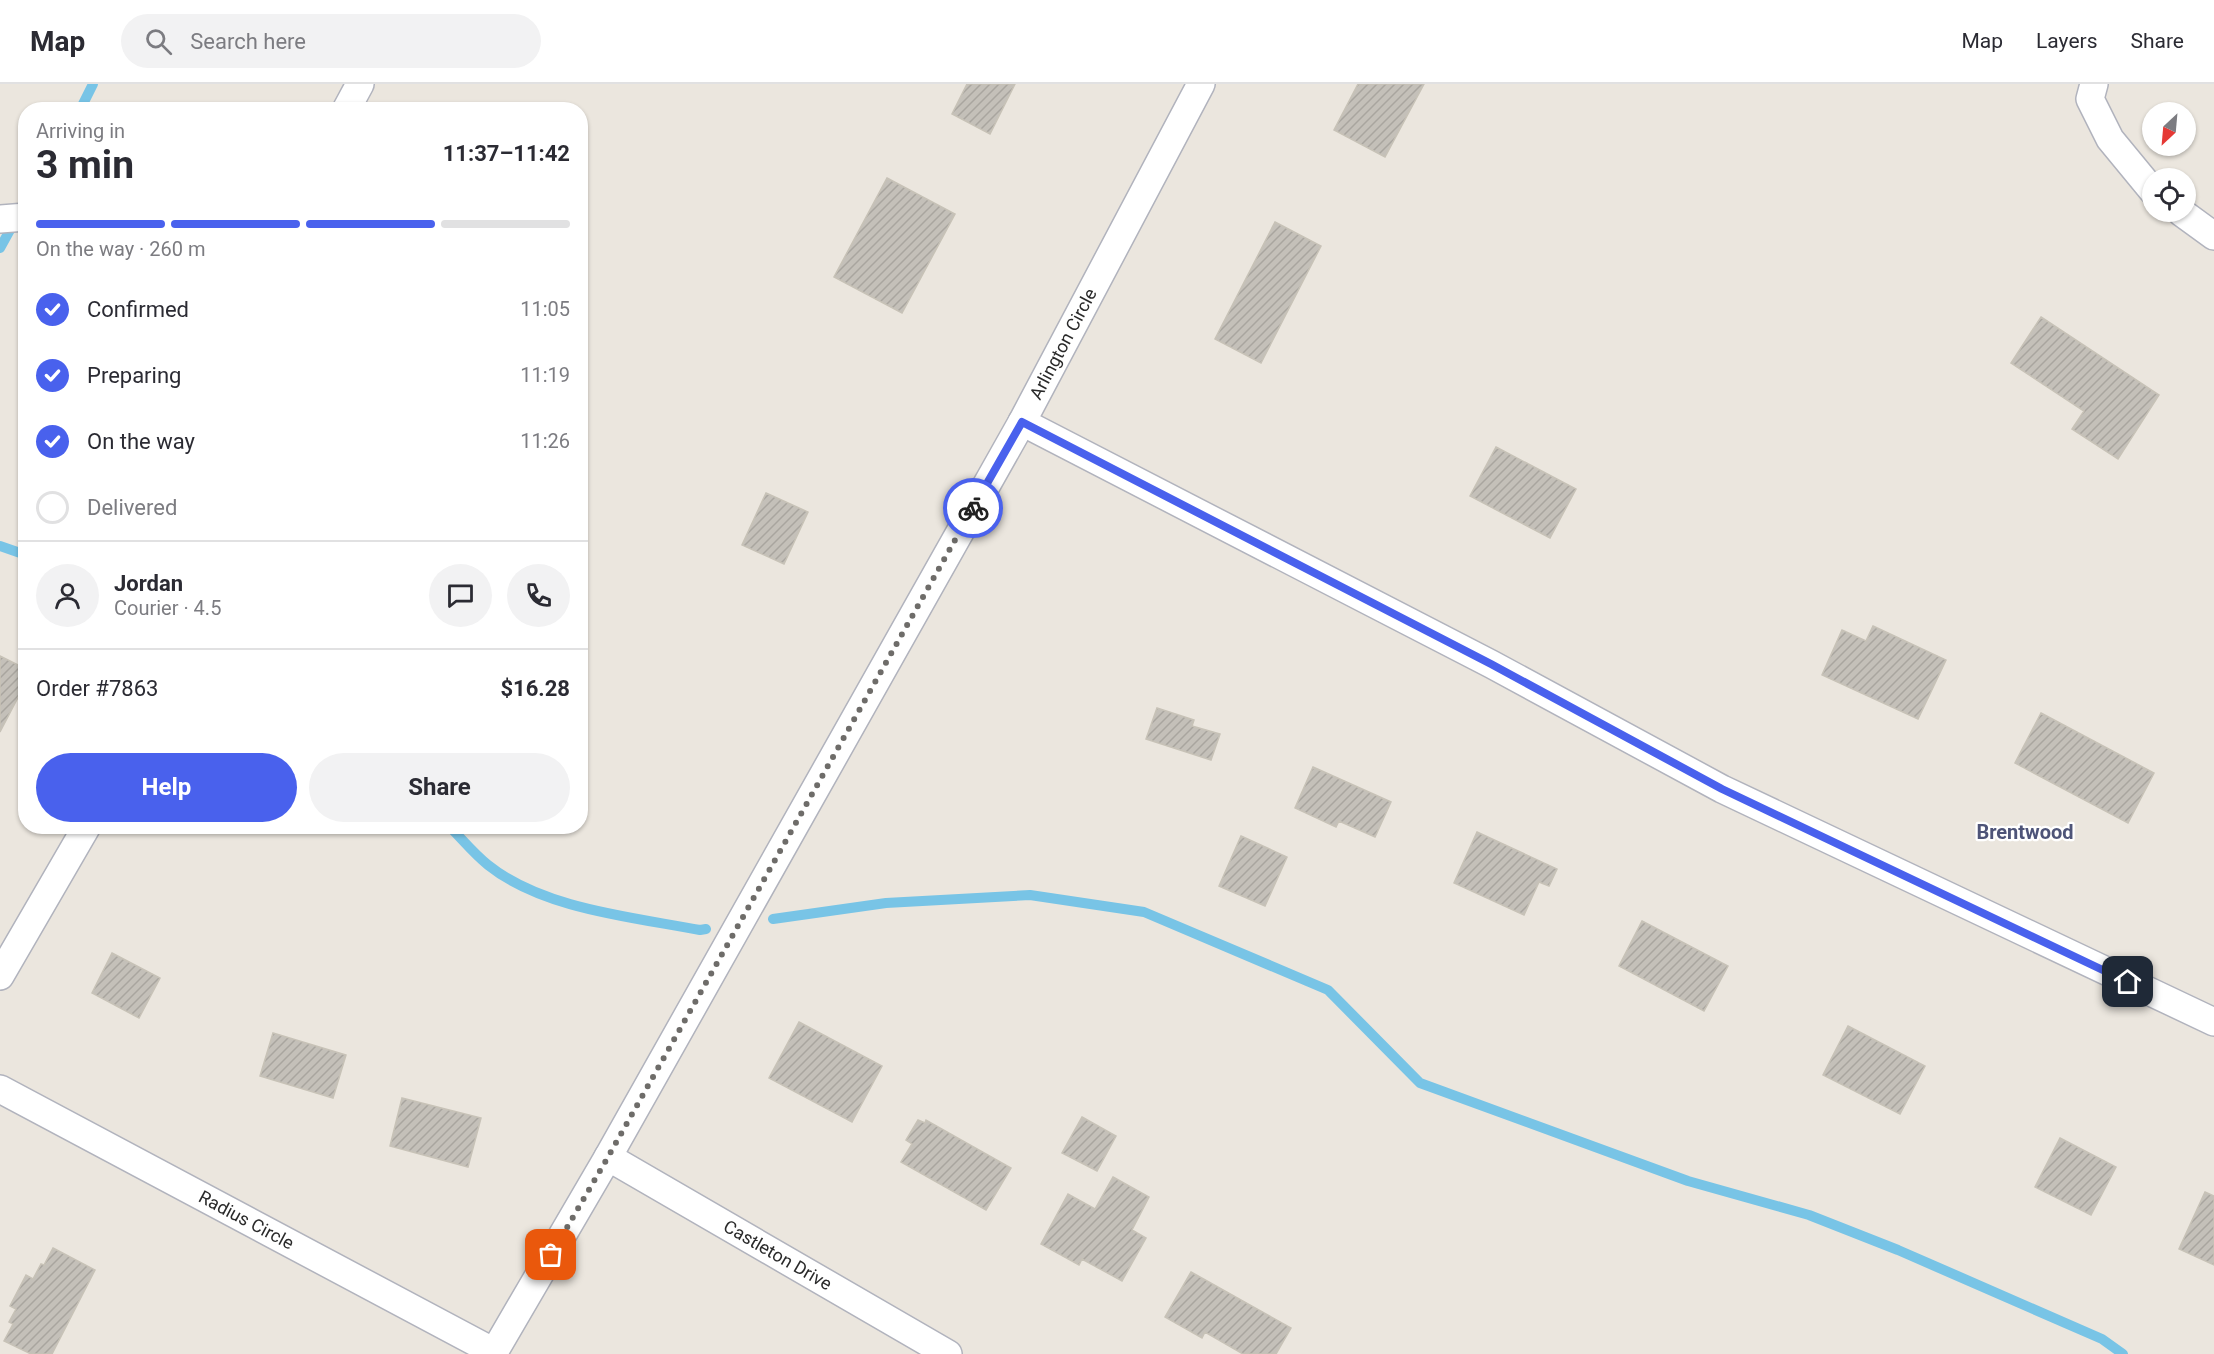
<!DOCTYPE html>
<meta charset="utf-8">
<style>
:root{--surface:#fff;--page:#f2f2f3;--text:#2b2b33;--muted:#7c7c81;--line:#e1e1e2;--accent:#4961ed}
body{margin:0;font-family:Roboto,sans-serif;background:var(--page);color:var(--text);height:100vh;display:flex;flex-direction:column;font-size:22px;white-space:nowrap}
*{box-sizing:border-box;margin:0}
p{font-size:20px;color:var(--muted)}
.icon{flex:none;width:33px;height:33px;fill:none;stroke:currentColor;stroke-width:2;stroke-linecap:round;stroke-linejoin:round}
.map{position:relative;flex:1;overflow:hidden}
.panel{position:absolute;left:18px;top:18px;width:570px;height:732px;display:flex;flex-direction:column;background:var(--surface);border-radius:24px;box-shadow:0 2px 4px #0004}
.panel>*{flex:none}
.needle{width:39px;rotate:206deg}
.controls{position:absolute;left:2142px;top:18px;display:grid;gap:12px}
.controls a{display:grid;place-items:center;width:54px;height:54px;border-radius:50%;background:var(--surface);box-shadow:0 2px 4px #0004;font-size:30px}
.pin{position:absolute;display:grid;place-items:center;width:51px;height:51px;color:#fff;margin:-26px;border-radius:12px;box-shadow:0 3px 9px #0006}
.courier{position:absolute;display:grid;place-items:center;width:60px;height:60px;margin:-30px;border:4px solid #4961ed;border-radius:50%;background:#fff;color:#222;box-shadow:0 2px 8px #0007}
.overview em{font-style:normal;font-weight:700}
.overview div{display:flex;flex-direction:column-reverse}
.overview{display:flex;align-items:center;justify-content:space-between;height:102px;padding:0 18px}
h1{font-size:39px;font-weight:700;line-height:45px}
.bar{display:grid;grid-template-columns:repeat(4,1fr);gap:9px 6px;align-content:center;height:72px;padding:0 18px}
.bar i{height:8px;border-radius:4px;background:var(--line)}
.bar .on{background:var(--accent)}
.bar p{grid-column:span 4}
.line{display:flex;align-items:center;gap:15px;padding:0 18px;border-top:2px solid var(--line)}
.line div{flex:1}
.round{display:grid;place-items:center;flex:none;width:63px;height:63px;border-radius:32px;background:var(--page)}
ol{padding:0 18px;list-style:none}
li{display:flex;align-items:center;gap:18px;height:66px}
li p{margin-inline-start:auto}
li .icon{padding:6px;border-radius:50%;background:var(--accent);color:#fff;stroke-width:4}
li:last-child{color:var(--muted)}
li i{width:33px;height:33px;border:3px solid var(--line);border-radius:50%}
.cta{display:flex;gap:12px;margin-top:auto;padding:12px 18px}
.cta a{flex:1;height:69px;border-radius:36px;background:var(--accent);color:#fff;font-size:24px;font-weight:700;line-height:69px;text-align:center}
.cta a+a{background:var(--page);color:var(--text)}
header{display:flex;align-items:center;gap:36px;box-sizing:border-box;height:84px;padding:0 30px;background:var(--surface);border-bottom:2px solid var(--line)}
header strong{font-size:28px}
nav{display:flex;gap:33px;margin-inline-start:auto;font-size:21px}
.search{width:420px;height:54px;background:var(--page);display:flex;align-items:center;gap:15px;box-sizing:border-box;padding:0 21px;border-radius:33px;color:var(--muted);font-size:22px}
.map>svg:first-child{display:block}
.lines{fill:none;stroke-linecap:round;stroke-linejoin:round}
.stream{stroke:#78c4e6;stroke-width:10}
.building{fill:url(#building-hatch);stroke:#c7c2b7;stroke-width:1.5}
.minor-casing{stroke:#b1b3bd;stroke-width:30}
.minor{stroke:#fff;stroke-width:27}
.done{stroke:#6e6c69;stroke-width:6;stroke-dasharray:0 10.8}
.route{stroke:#4961ed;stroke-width:8}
.labels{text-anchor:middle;stroke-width:4.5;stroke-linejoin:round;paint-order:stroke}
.street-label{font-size:18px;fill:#2a2a2a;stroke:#fff}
.neighbourhood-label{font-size:20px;font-weight:bold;fill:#4e5478;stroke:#fff}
</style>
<header>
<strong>Map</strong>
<div class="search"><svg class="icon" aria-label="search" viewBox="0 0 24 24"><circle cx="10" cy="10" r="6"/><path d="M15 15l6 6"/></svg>Search here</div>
<nav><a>Map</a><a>Layers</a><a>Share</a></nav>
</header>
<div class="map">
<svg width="2214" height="1270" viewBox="0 0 2214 1270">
<defs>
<pattern id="building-hatch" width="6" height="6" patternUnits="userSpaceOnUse" patternTransform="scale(1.5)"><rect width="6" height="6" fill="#c4c0b9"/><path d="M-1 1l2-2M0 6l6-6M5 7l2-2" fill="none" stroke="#a9a59f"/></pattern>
</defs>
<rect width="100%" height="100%" fill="#ebe6de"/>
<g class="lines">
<path class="stream" d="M80,26L93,0
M0,164L16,135
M0,462L26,471
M449,742C462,755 474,770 488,781C543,825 632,833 700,846L706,845
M773,835L886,819L1030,811L1144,828L1328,906L1420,999L1688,1097L1809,1131L1898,1166L2102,1255L2123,1270"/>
</g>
<path class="building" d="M967,0H1015L990,50L952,30Z
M1358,0H1424L1385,73L1334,46Z
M887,94L955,130L902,229L834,193Z
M1275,138L1321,162L1261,279L1215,255Z
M2041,233L2159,311L2118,375L2072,345L2084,327L2011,279Z
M1496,363L1576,405L1550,454L1470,412Z
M766,409L808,428L784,480L742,461Z
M1873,542L1946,576L1918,635L1822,591L1842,546L1866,557Z
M0,572L26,585V598L0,648Z
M1157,624L1194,636L1192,642L1220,650L1211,676L1146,655Z
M2041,629L2154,689L2128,739L2015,679Z
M1313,683L1391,718L1375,753L1339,737L1336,743L1295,724Z
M1477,748L1557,785L1549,802L1539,798L1524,831L1454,799Z
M1241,752L1287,773L1265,822L1219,802Z
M1642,837L1728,882L1704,927L1619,882Z
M112,869L160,894L139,934L92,909Z
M799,938L882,982L852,1038L769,994Z
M1848,942L1925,982L1900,1030L1823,991Z
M273,949L346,971L333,1014L260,992Z
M402,1014L481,1034L468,1083L390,1062Z
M1082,1033L1116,1052L1097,1087L1062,1069Z
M918,1036L925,1039L926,1036L1011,1084L986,1126L901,1078L912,1060L906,1056Z
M2060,1054L2116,1083L2091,1131L2035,1103Z
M1113,1093L1149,1113L1132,1146L1146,1154L1122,1197L1082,1175L1079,1181L1041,1160L1068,1110L1095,1125Z
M2205,1108L2214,1112V1181L2179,1165Z
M53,1164L95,1186L52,1270H31L4,1257L13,1240L9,1238L16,1225L10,1222L26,1191L33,1195L41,1180L44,1181Z
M1191,1188L1291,1244L1276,1270H1243L1205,1248L1202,1254L1165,1233Z"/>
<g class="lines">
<g class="minor-casing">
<g id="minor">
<path d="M2094,0L2090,15L2110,55L2152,106"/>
<path d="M346,26L360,0"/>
<path d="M2181,128L2214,152"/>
<path d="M0,135L26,133"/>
<path d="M1022,338L1491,580L1722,705L2214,938"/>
<path d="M0,892L87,742"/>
<path id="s1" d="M0,1005L494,1268"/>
<path id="s2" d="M608,1073L948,1270"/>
<path id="s3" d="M493,1270L608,1073L1022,338L1201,0"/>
</g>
</g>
<use href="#minor" class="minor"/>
</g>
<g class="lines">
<path class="done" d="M551,1171L608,1073L973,424"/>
<path class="route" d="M973,424L1022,338L1491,580L1722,705L2128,898"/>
</g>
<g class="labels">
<g class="street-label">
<text dy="6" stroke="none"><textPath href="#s3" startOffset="1160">Arlington Circle</textPath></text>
<text dy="6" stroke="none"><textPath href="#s1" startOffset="279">Radius Circle</textPath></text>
<text dy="6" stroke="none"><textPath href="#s2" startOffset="196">Castleton Drive</textPath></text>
</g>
<g class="neighbourhood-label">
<text x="2025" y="755">Brentwood</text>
</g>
</g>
</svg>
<div class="controls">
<a><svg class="needle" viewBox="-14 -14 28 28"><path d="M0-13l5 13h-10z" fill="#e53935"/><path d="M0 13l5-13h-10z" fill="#7c7c81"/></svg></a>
<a><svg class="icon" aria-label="locate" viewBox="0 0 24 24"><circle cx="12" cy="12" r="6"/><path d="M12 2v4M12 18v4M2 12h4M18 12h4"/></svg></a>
</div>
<div class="pin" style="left:551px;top:1171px;background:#ea580c"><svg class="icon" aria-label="bag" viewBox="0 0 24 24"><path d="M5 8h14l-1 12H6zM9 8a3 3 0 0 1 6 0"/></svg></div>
<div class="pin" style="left:2128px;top:898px;background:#1f2937"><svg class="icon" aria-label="home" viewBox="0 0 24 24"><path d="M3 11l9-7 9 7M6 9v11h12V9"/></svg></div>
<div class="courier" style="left:973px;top:424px"><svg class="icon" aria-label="bike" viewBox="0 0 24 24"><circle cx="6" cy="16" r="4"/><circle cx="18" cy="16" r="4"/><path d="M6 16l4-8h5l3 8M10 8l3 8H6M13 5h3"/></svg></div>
<section class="panel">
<div class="overview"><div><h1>3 min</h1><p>Arriving in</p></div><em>11:37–11:42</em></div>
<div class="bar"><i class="on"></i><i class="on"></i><i class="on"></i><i></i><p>On the way · 260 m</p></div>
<ol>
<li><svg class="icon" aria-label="check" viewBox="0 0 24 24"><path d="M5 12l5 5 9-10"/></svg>Confirmed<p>11:05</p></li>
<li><svg class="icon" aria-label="check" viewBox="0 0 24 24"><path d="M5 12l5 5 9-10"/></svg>Preparing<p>11:19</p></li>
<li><svg class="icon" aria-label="check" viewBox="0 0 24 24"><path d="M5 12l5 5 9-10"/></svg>On the way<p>11:26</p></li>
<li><i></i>Delivered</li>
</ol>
<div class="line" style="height:108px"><a class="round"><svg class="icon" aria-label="person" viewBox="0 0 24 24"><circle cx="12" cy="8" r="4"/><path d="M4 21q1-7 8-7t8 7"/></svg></a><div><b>Jordan</b><p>Courier · 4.5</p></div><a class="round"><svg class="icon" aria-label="chat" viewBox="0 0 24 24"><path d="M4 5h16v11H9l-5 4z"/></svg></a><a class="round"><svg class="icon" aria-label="phone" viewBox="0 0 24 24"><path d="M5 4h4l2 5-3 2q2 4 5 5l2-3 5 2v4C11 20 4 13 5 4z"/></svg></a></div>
<div class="line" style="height:78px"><div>Order #7863</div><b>$16.28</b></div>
<div class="cta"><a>Help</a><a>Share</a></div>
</section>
</div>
